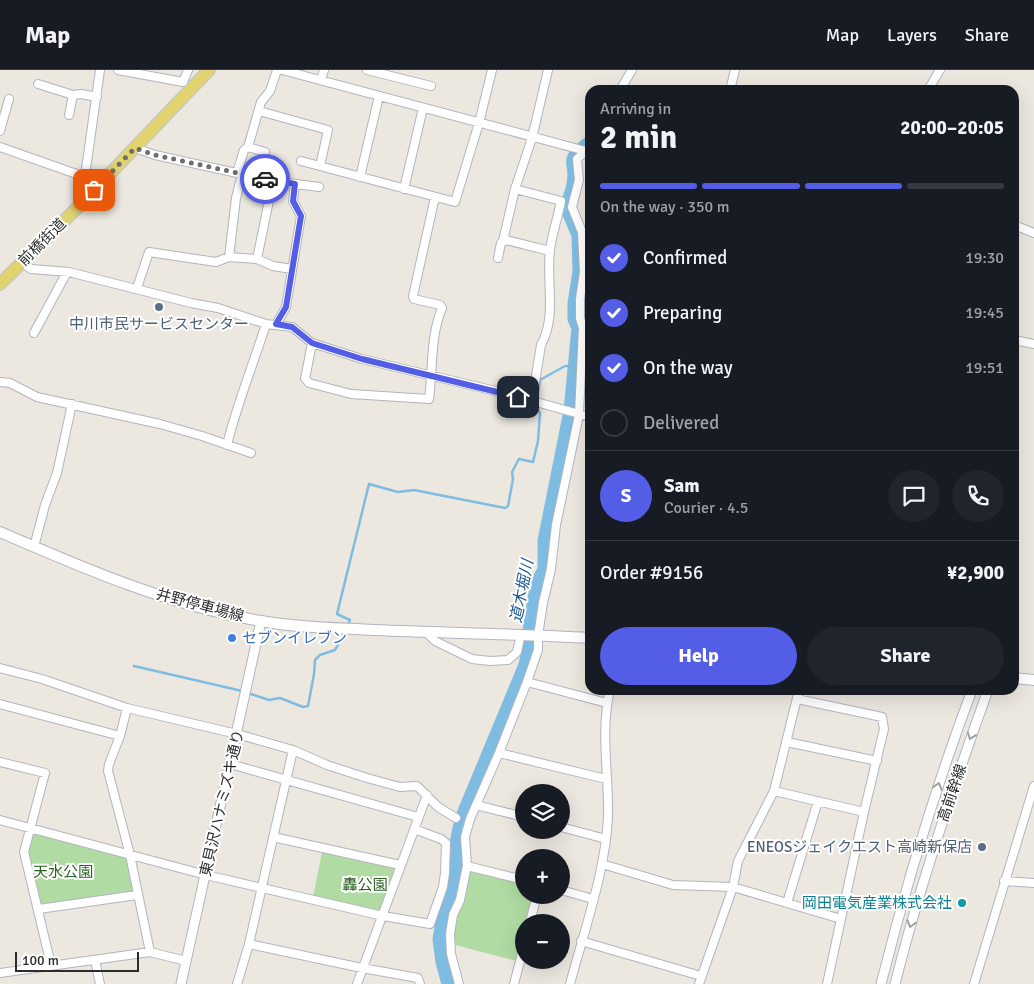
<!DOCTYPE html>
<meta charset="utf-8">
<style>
:root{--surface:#171b24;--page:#20242c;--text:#f1f3f6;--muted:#9ea1a6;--line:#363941;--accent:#535de6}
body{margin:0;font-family:Signika,"Noto Sans JP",sans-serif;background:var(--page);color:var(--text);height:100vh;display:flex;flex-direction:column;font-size:19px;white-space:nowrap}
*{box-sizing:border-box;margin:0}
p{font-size:16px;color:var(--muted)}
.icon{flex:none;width:28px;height:28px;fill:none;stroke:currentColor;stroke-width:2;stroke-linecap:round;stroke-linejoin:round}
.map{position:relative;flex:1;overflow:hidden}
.drawer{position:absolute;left:585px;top:15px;width:434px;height:610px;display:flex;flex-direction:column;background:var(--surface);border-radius:15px;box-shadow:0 5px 20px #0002}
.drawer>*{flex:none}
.tools{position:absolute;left:515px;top:714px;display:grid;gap:10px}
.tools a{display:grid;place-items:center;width:55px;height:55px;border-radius:50%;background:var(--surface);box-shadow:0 5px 20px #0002;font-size:25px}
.scale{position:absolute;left:15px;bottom:12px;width:124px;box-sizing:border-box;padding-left:5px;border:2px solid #2c2c2c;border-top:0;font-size:14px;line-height:18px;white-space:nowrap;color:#2c2c2c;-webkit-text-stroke:4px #fff;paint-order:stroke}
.pin{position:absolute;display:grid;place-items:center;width:42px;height:42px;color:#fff;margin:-21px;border-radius:10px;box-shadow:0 2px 8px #0006}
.courier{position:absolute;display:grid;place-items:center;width:50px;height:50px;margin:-25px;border:4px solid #535de6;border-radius:50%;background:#fff;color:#222;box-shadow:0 1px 6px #0007}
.headline em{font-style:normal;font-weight:700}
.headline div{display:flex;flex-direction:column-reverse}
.headline{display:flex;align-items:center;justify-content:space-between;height:85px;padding:0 15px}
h1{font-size:32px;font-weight:700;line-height:38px}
.bar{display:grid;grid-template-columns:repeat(4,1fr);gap:8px 5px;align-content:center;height:60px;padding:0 15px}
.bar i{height:6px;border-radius:4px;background:var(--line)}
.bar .selected{background:var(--accent)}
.bar p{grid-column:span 4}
.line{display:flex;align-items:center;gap:12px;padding:0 15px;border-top:1px solid var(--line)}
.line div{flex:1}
.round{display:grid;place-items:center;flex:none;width:52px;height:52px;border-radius:26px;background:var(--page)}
ol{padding:0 15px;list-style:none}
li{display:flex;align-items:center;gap:15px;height:55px}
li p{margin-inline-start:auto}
li .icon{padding:5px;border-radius:50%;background:var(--accent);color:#fff;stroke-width:4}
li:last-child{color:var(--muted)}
li i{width:28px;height:28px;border:2px solid var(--line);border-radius:50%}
.primary-button{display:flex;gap:10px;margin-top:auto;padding:10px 15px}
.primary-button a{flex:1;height:58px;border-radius:30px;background:var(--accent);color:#fff;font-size:20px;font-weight:700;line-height:58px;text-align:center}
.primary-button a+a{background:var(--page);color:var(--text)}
header{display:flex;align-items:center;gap:30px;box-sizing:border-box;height:70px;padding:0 25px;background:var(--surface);border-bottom:1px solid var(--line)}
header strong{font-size:24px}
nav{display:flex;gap:28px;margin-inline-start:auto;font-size:18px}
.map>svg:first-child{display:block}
.green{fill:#b0dca3}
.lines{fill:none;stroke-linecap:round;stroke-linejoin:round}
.stream{stroke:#7fbce2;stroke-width:2.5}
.river{stroke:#7fbce2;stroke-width:15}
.minor-casing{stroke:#b3b4be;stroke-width:10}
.tertiary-casing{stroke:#b3b4be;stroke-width:11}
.secondary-casing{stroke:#b3b4be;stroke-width:12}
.primary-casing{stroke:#c8c8c8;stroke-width:14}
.minor{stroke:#fff;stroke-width:8}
.tertiary{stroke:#fff;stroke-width:9}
.secondary{stroke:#fff;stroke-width:10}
.primary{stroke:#e1d46f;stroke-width:11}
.oneway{stroke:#a0a0a0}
.done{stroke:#6f6e6b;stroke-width:5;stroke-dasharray:0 9}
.route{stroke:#535de6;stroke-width:6}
.service-dot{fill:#5c6f8a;stroke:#fff;stroke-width:2}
.shop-dot{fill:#3f7fe0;stroke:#fff;stroke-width:2}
.culture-dot{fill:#0f9aa8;stroke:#fff;stroke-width:2}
.labels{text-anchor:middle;stroke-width:4;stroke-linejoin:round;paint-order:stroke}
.street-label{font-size:15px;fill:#2c2c2c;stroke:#fff}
.service-label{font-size:15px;fill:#4e5e75;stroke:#fff}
.shop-label{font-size:15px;fill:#366cbe;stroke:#fff;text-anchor:start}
.park-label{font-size:15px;fill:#296223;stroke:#fff}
.culture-label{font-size:15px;fill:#0d838f;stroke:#fff;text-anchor:end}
.water-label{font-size:16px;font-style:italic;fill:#1d5a8f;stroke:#fff}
</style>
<header>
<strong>Map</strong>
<nav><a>Map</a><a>Layers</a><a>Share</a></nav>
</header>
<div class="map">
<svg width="1034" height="914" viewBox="0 0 1034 914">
<rect width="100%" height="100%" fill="#ece8e0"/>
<path class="green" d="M34,764L125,788L128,790L133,820L130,823L44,835L40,832L28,786V781L32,765Z
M322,782L393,797L395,801L381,839L377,841L313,827Z
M473,800L524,814V825H534L527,852H524V863L517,891L455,875C450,851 462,824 469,802Z"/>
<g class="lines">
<path class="stream" d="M347,557L350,550L337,544L369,414L398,422L414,420L505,438L508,436L513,409L512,402L519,389L533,392L538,371L540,343L536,336L540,310L565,296H576
M134,596L242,621
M248,623L269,630L280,628L303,637L308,636L314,604L315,590L320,585L335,580L345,562"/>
<path class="river" d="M449,914L443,892L440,869L444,847L455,816L457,799V773L462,749L526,595L530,573V560L538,512L545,500V471L571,341L579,258L575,249V233L580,202L579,165L567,137C569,130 573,122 574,114C579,88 562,95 590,73"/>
<g class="minor-casing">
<path id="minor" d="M118,0L183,12L188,0
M282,0L586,81
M367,0L431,16
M321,10L324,0
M38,14L73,25L81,24L97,27
M620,20L632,0
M730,20L735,0
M928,20L940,0
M259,41L328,60L320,96
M69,45L73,25
M0,61L9,29
M0,77L85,107
M135,78L155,85L273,111L319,117
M265,82L248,77L261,32L270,21L277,0
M301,91L455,132L479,53L492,0
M237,103L244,80L248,77
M360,107L379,26
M404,119L423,38
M515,119L561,131C558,147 552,164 550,180C546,211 557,247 541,275L532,331
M81,134L100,0
M1014,155L1034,163
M503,171L515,119L532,68L548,0
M229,187L236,128L242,104
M498,188L501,173L506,170L550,181
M257,189L273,111
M22,192L31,199L69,202L191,233L218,238L266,254L292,257L312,273L362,289L504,323L590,347
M137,218L149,182L216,192L229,187L257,189L273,196L292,199
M276,255L286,237L301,146L293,131L295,114
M34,263L67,202
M1014,270L1034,274
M312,273L306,304L305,308L309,313L351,324L429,329C433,299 430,267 442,238L440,235L414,229L413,226L435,127
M0,312L10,313L37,327L160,354L202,366L251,383
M227,375C237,334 253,295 266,254
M34,477L45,435L57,403L72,334
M426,562L435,571L472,589L490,591L508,590L517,582L521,564
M0,598L42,609L127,638L237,664L293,680L327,695L367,708L400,717L417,716L438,737L456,748
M527,612L607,633
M797,629L882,647L884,659L864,742L827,914
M0,634L120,666
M127,638L120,666L109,694L108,701L130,785L150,882
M787,672L877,691
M499,683L606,709
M0,692L45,703L24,782L51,895
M230,694L418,747
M774,721L864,742
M476,735L524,747
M0,750L206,805L383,846L430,854L443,817L445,803L446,773L441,769L414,759
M561,757L606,769
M273,767L400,795
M602,794L673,815L733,817L841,849
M467,796L524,810
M1004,811L1034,813
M561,820L593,829
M787,833L818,731
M39,839L137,825
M530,852L537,825
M581,871L701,906
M249,874L362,898L418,908L420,914
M95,890L100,914
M0,903L150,882L186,891
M237,914L249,874L293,680
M357,914L427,725
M459,914L451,884L450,864L453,845L460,830L467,796L465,767L470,749L499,683L527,612L538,580V566L543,533L551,499L556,455L579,345L583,258L580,248V229L584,202L582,162L572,137L579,110L577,89L586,81L590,82
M514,914L524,876
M570,914C584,861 606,800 608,746C609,703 600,662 610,620
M699,914L733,817L738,791L774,721L799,620
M974,914L1034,716"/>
</g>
<g class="tertiary-casing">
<path id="tertiary" d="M181,914L261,551
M881,914C906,815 936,716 972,620
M895,914C920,814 953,717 988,620"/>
</g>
<g class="secondary-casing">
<path id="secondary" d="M0,462C83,498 171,536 261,551C298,558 337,558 374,560C446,563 518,564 590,568
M1014,608L1034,610"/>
</g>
<g class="primary-casing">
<path id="primary" d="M0,214L81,134L209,0"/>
</g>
<use href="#minor" class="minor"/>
<use href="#tertiary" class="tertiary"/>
<use href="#secondary" class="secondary"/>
<use href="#primary" class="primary"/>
</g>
<defs><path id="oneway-chevron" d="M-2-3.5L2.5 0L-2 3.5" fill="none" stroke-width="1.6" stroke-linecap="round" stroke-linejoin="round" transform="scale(1.25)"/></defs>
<g class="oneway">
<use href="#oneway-chevron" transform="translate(971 666) rotate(110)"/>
<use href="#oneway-chevron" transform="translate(938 716) rotate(-74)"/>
<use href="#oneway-chevron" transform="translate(911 854) rotate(106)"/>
</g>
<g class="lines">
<path class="done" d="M94,120L135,78L155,85L265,109"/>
<path class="route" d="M265,109L295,114L293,131L301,146L286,237L276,254L292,257L312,273L362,289L518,327"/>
</g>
<g class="service-dot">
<circle cx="159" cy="237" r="5"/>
<circle cx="982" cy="777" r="5"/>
</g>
<circle class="shop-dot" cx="232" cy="568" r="5"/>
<circle class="culture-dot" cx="962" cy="833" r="5"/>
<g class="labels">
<g class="street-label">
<text transform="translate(42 172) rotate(-45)" y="5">前橋街道</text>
<text transform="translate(200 535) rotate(15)" y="5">井野停車場線</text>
<text transform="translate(952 723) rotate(-71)" y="5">高前幹線</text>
<text transform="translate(222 733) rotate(-77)" y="5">東貝沢ハナミズキ通り</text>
</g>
<g class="service-label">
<text x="159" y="259">中川市民サービスセンター</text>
<text x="972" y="782" text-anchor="end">ENEOSジェイクエスト高崎新保店</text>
</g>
<g class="shop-label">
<text x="242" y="573">セブンイレブン</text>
</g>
<g class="park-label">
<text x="63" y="807">天水公園</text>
<text x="365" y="820">轟公園</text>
</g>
<g class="culture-label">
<text x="952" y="838">岡田電気産業株式会社</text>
</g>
<g class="water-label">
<text transform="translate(521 521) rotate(-79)" y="6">道木堀川</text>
</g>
</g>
</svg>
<div class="tools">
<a><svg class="icon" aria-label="layers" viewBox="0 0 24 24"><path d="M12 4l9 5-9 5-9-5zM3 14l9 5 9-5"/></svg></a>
<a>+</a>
<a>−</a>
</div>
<div class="scale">100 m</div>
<div class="pin" style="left:94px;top:120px;background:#ea580c"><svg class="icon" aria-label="bag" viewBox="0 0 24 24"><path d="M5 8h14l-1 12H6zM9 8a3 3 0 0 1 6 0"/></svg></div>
<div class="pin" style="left:518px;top:327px;background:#1f2937"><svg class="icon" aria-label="home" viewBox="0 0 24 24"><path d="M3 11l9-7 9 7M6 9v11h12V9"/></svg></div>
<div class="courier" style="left:265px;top:109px"><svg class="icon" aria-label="car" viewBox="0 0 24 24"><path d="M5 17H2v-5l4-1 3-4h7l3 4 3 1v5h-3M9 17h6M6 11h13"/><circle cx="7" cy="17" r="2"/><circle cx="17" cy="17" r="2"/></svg></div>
<section class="drawer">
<div class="headline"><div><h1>2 min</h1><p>Arriving in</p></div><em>20:00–20:05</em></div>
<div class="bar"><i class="selected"></i><i class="selected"></i><i class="selected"></i><i></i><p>On the way · 350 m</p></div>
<ol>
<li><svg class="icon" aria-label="check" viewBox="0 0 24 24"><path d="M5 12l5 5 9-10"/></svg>Confirmed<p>19:30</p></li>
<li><svg class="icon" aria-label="check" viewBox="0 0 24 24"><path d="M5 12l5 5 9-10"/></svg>Preparing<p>19:45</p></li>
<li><svg class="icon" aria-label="check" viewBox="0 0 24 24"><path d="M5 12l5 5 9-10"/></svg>On the way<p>19:51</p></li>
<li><i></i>Delivered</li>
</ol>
<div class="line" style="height:90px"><b class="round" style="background:var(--accent);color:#fff">S</b><div><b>Sam</b><p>Courier · 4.5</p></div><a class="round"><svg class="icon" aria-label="chat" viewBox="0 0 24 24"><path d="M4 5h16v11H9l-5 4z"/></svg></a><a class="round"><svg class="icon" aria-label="phone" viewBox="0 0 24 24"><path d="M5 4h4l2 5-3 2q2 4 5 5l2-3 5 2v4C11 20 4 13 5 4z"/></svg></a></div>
<div class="line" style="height:65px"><div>Order #9156</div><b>¥2,900</b></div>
<div class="primary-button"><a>Help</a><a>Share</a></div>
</section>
</div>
